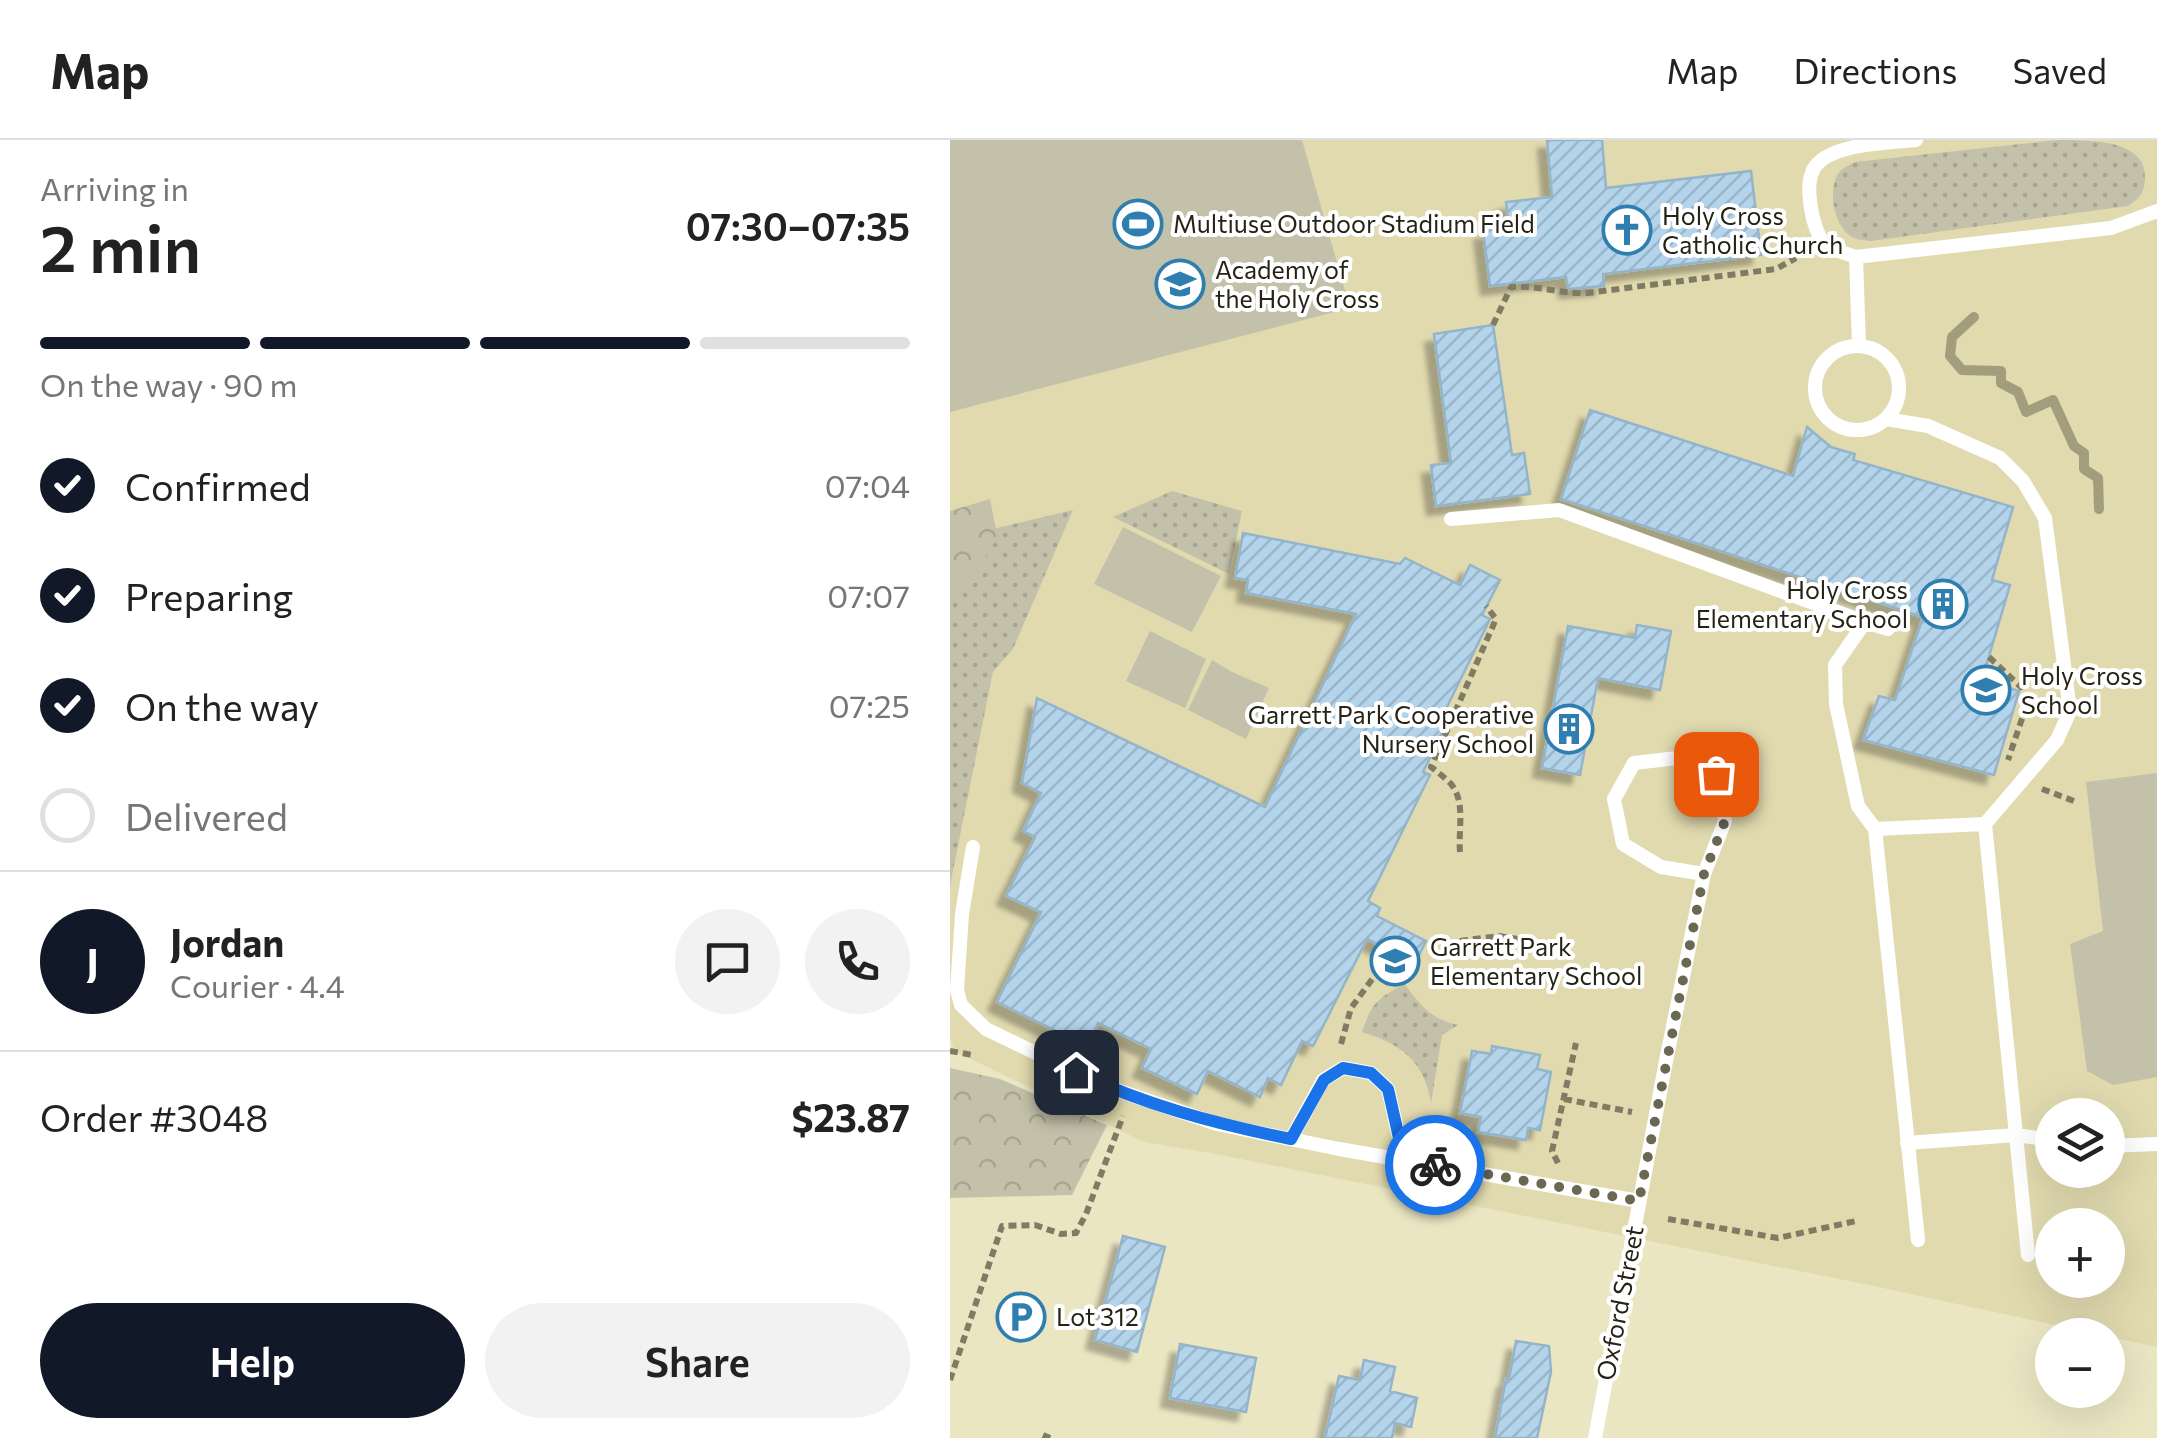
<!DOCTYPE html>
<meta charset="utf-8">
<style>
:root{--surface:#fff;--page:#f2f2f2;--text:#222;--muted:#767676;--line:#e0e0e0;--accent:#111827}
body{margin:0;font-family:Commissioner,sans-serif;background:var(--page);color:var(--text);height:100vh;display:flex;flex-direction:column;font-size:38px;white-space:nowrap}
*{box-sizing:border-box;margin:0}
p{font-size:32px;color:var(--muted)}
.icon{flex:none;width:55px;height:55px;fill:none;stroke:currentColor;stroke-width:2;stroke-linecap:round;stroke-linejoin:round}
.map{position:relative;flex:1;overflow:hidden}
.sheet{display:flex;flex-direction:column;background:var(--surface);width:950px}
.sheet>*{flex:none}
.controls{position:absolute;left:1085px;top:958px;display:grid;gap:20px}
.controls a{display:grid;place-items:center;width:90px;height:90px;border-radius:50%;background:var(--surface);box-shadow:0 10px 40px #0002;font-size:50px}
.pin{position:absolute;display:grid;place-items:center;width:85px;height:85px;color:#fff;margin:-42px;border-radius:20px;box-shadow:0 5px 15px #0006}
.courier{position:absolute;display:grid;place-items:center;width:100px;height:100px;margin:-50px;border:8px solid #1a73e8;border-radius:50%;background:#fff;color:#222;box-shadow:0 2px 12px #0007}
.head em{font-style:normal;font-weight:600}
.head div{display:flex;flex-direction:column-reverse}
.head{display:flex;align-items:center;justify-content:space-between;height:170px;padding:0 40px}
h1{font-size:65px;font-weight:600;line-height:75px}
.bar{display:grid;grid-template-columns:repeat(4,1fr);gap:15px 10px;align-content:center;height:120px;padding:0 40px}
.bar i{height:12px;border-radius:8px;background:var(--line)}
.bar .current{background:var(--accent)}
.bar p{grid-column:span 4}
.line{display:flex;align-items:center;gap:25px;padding:0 40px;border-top:2px solid var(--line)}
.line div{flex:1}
.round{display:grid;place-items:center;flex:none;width:105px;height:105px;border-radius:52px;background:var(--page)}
ol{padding:0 40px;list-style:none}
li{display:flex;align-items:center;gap:30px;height:110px}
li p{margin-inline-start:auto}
li .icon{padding:10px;border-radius:50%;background:var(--accent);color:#fff;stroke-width:4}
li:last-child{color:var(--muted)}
li i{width:55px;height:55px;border:5px solid var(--line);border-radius:50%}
.action{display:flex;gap:20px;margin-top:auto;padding:20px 40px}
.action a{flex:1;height:115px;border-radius:60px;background:var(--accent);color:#fff;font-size:40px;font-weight:600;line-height:115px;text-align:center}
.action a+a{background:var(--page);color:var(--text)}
header{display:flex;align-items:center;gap:60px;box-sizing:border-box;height:140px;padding:0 50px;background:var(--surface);border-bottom:2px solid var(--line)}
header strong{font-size:48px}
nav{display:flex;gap:55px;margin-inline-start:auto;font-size:35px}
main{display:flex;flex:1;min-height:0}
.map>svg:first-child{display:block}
.built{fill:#e1daaf;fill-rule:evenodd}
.grass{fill:url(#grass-dots)}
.forest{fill:url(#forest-crowns)}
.pitch{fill:#c4c1aa}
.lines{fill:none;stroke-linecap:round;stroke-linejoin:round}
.stream{stroke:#a29d7d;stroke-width:10}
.building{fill:url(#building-hatch);stroke:#94b4ca;stroke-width:2.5;filter:url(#shadow)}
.path{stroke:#7f7b64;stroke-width:6;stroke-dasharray:8 5;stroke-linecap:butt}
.service{stroke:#fff;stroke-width:14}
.done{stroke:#6a6752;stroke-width:10;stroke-dasharray:0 18}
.route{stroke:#1a73e8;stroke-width:12}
.labels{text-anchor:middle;stroke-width:8;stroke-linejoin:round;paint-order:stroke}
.poi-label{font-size:25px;fill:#252316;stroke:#fff;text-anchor:start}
.street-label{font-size:25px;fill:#252316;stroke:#fff}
</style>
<header>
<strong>Map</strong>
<nav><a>Map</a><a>Directions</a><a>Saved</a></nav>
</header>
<main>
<section class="sheet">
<div class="head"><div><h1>2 min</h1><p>Arriving in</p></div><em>07:30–07:35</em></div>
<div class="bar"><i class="current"></i><i class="current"></i><i class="current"></i><i></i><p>On the way · 90 m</p></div>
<ol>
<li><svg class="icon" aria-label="check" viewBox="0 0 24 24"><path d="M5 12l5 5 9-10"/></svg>Confirmed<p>07:04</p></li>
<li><svg class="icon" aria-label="check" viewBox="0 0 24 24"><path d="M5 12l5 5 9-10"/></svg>Preparing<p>07:07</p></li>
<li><svg class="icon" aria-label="check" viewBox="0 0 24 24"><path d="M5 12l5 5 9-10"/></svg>On the way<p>07:25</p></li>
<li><i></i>Delivered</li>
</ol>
<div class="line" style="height:180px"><b class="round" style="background:var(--accent);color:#fff">J</b><div><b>Jordan</b><p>Courier · 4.4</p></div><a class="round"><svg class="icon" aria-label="chat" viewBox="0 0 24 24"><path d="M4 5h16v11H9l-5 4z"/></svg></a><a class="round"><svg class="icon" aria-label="phone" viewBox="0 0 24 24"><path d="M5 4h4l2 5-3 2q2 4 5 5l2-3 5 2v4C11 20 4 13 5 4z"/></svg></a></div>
<div class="line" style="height:130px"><div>Order #3048</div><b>$23.87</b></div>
<div class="action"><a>Help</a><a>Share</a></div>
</section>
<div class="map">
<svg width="1207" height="1298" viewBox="0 0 1207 1298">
<defs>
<pattern id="grass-dots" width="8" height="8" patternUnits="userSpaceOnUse" patternTransform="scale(2.5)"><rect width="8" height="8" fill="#c4c1aa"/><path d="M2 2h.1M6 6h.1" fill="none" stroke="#a8a692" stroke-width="1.8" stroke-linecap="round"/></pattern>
<pattern id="forest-crowns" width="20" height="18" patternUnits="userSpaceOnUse" patternTransform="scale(2.5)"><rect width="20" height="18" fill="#c4c1aa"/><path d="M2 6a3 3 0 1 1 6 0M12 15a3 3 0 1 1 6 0" fill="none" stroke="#a8a692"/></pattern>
<pattern id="building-hatch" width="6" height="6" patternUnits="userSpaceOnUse" patternTransform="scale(2.5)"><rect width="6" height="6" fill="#b3d4eb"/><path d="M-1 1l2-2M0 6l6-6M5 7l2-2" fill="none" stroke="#9ab6c9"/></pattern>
<filter id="shadow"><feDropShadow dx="-9" dy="9" stdDeviation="2.5" flood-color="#0004"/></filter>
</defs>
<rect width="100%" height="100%" fill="#ebe6c2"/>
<path class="built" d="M0,0H1207V1207L919,1145L266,1014L194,1002L4,911L0,897V746L43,532L63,509L0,400ZM1102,975H1158V1030H1102ZM1102,1085H1158V1140H1102Z"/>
<path class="grass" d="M1107,0C1143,0 1198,0 1195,40C1194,53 1189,59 1178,66L921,101C915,100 909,100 904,98C884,89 876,48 890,31C894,27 900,25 905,22Z
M222,351L292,371L279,434L163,377Z
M123,370L63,509L43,532L0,746V399Z
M455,844C468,864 484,881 508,885L492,895L481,963C474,921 451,904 412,892C422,862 428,858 455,844Z"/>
<path class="forest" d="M40,359L47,394L27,435L0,454V371Z
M0,928L50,939L157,985L122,1055L0,1058Z"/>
<path class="pitch" d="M0,0H352L400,168L0,272Z
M173,387L271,436L242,492L144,444Z
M200,491L256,519L235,568L176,541Z
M262,520L282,532L319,548L296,599L238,570Z
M1207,633V937L1163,945L1137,931L1120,804L1153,791L1136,642Z"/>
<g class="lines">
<path class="stream" d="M1024,177L1002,197L1000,216L1012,230L1051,231V243L1068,252L1076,272L1103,260L1124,306L1134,313V329L1148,338L1149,369"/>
</g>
<path class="building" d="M597,0H652L656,48L801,31L811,115L653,134L654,146L618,149L616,137L540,146L533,91L559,88L556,62L602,57Z
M543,185L562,315L574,313L580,354L486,366L481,325L501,323L484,194Z
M640,270L843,336L857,287L881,307L905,314L903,320L1063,367L1042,440L1060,445L1032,540L1069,551L1044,635L913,600L929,556L945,560L973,477L611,359Z
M293,393L450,424L455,418L510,445L520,425L550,440L532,475L540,479L493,575L499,578L473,632L480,635L418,761L430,768L427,776L476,801L465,823L417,799L363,906L352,901L331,945L318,938L310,957L258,931L247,954L192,928L201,909L148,883L137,906L47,862L91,772L56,756L85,697L73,691L91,653L72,643L87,558L315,667L406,474L296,453L298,440L285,438Z
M687,485L721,491L710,550L648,538L630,635L592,628L618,486L685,498Z
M542,906L590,915L587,929L601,932L590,990L578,988L576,1000L528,992L531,977L510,973L522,911L541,914Z
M173,1096L215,1107L187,1212L145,1200Z
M566,1201L599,1206L601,1232L587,1298H545L556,1239H559Z
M230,1204L306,1218L296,1272L220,1258Z
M414,1220L445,1227L440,1251L467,1258L461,1287L445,1283L442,1298H375L389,1236L410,1240Z"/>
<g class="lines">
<path class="path" d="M806,75L822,73
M543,185L561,147C587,145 611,154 637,153L826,129L846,118
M1039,517L1072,548L1078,561L1058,620
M1092,649L1124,661
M510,712C508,690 516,662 501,644C495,638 488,632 481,627L546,479L536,466
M445,801L454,806
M510,801L549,796L586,802
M391,904L401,868L423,838L457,819
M0,911L23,915
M614,959L682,972
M608,1023L602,1011L626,903
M718,1079L828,1098L906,1081
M0,1240L52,1086L85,1085L111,1094L126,1093L136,1074L173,976
M93,1295L100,1298"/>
<path class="service" d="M966,0C939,3 877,3 863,30C858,41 859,50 860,61C862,79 866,90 874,106L906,117L1161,88L1207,71
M906,117L909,206
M865 248a42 42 0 1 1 84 0a42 42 0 1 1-84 0Z
M936,279L978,286L1050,318L1073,341L1095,378L1120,571L1107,600L1035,684
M501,379L609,370L915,482
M925,689L908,666L886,564L885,525L915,482L938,489
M23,707L12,774L7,850L11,865L36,889L152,945L267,984L389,1009L689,1061
M341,999L373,940L393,928L421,933L438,949L454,1020
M957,1003L1066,995L1102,1000
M1158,1006L1207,1004
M968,1100L925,689L1035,684L1078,1115
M645,1298L716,921L754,734L775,681L766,634L727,618L684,623L664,659L673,704L711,727L754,734"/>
</g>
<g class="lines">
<path class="done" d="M485,1025L689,1061L754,734L775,681L766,634"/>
<path class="route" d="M126,932C194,965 267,984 341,999L374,940L393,928L421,933L438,949L454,1020L485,1025"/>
</g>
<defs>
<g id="stadium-ring" transform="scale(2.5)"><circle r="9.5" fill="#fff" stroke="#2e7fb0" stroke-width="1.5"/><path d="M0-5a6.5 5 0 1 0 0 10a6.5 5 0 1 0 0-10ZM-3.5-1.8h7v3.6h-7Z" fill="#2e7fb0"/></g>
<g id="church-ring" transform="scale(2.5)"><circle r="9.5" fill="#fff" stroke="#2e7fb0" stroke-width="1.5"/><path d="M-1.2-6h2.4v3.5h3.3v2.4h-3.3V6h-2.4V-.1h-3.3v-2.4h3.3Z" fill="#2e7fb0"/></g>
<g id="school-ring" transform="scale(2.5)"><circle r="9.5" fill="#fff" stroke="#2e7fb0" stroke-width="1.5"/><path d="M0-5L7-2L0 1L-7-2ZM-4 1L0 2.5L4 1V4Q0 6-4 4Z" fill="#2e7fb0"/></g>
<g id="building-ring" transform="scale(2.5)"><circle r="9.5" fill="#fff" stroke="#2e7fb0" stroke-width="1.5"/><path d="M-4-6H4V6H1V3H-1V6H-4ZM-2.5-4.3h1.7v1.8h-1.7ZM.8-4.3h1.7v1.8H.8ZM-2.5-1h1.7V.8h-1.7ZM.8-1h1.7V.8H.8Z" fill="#2e7fb0"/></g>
<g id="parking-ring" transform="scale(2.5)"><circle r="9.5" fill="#fff" stroke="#2e7fb0" stroke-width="1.5"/><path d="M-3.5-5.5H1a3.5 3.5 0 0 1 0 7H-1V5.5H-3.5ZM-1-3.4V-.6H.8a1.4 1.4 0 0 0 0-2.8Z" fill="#2e7fb0"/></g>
</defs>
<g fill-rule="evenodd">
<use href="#stadium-ring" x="188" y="84"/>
<use href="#church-ring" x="677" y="90"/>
<use href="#school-ring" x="230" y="144"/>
<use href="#building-ring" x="993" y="464"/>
<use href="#school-ring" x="1036" y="550"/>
<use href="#building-ring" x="619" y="589"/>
<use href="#school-ring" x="445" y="821"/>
<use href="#parking-ring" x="71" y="1177"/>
</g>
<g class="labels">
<g class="poi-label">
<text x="712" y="85">Holy Cross<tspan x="712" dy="29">Catholic Church</tspan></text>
<text x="223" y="93">Multiuse Outdoor Stadium Field</text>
<text x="265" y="139">Academy of<tspan x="265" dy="29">the Holy Cross</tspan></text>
<text x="958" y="459" text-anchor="end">Holy Cross<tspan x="958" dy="29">Elementary School</tspan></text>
<text x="1071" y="545">Holy Cross<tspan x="1071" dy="29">School</tspan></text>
<text x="584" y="584" text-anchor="end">Garrett Park Cooperative<tspan x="584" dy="29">Nursery School</tspan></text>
<text x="480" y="816">Garrett Park<tspan x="480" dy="29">Elementary School</tspan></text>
<text x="106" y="1186">Lot 312</text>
</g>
<g class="street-label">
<text transform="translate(670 1163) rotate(-79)" y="9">Oxford Street</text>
</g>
</g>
</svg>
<div class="controls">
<a><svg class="icon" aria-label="layers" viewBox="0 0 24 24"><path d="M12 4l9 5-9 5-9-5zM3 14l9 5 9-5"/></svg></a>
<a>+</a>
<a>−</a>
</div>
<div class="pin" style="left:766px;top:634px;background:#ea580c"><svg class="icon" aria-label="bag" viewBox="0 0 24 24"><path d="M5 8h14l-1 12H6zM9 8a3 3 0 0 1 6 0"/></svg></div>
<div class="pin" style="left:126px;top:932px;background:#1f2937"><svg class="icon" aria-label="home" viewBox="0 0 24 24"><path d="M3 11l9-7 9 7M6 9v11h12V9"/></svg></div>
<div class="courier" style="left:485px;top:1025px"><svg class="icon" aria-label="bike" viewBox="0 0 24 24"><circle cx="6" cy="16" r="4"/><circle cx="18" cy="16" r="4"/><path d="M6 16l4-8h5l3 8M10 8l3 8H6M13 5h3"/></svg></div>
</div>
</main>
